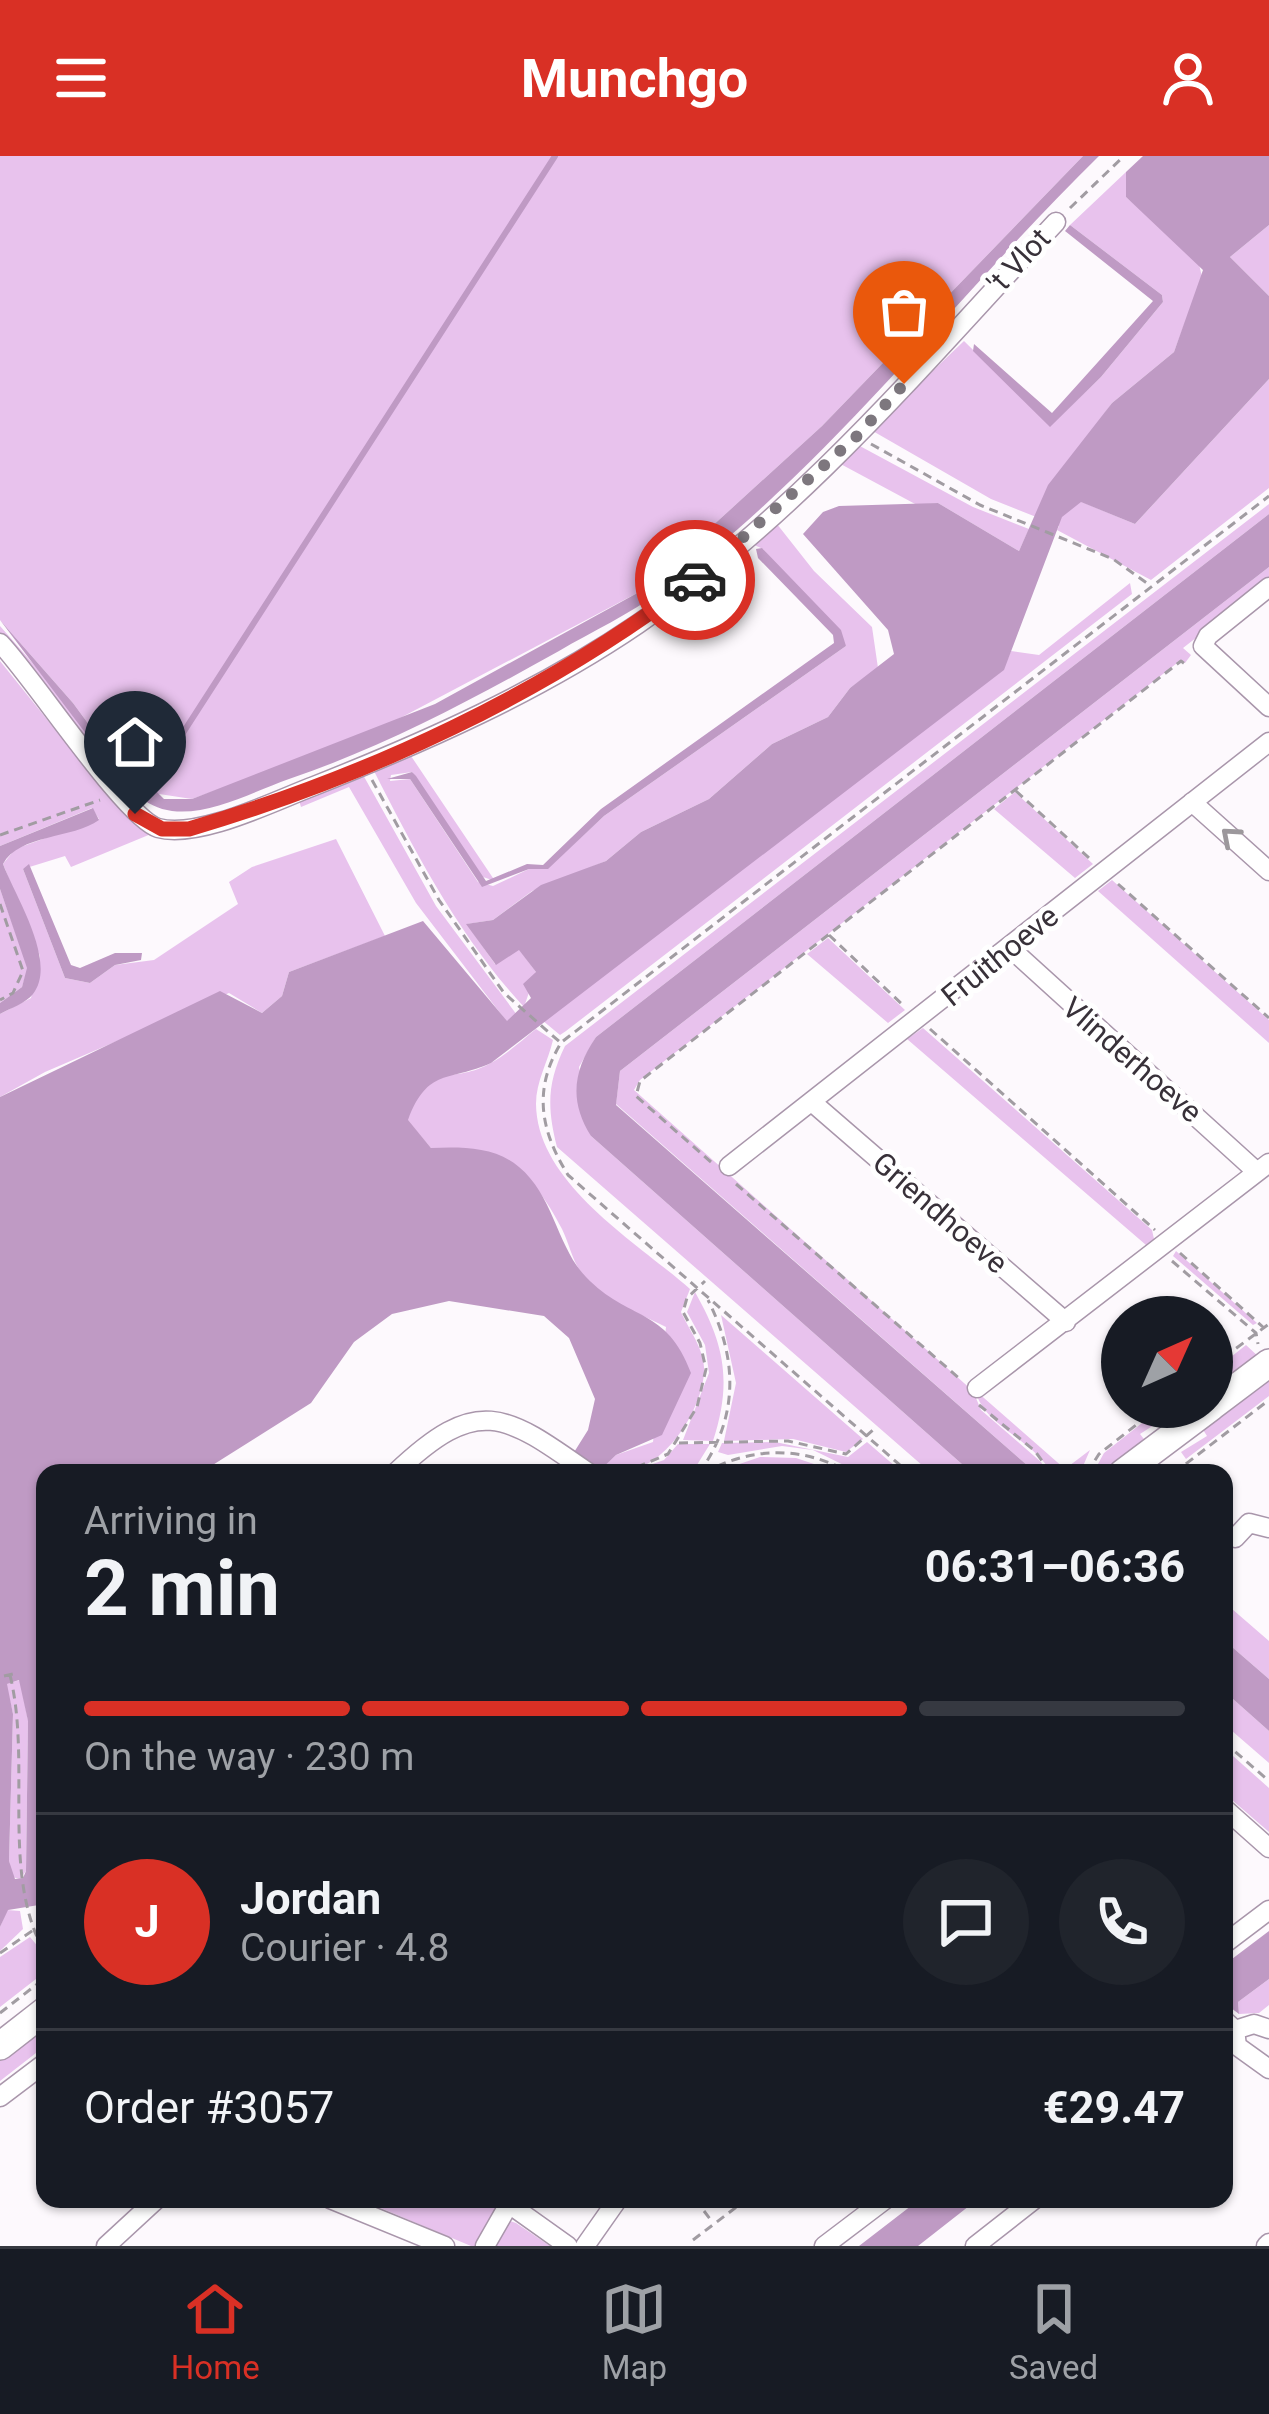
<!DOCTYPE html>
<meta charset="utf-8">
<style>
:root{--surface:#171b24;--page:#20242c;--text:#f1f3f6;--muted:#9ea1a6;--line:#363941;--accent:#d93025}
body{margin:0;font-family:Roboto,sans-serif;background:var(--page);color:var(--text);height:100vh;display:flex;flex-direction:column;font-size:45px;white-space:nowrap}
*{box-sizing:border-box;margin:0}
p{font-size:39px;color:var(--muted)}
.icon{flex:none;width:66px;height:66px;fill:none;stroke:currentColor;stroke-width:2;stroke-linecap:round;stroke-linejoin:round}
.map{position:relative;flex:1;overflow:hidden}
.sheet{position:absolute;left:36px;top:1308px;width:1197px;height:744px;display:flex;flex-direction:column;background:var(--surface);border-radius:24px;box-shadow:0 3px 9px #0004}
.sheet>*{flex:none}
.needle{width:78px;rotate:45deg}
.buttons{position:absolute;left:1101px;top:1140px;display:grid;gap:24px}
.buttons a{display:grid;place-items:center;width:132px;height:132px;border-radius:50%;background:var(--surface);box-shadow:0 3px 9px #0004;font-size:60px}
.pin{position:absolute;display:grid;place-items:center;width:102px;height:102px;color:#fff;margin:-123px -51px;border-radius:50% 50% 50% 0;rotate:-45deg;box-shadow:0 0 12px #0007}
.pin .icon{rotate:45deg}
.courier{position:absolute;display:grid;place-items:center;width:120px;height:120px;margin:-60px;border:9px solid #d93025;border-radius:50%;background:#fff;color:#222;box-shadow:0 3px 15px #0007}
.headline em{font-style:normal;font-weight:700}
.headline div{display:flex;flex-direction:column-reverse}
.headline{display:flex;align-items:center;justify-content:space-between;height:204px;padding:0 48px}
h1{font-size:78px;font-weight:700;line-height:90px}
.bar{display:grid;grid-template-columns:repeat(4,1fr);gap:18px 12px;align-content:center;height:144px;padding:0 48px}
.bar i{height:15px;border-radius:9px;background:var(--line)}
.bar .current{background:var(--accent)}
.bar p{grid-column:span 4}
.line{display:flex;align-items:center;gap:30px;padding:0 48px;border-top:3px solid var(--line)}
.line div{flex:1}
.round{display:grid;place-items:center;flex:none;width:126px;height:126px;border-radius:63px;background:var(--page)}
header{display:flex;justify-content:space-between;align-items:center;height:156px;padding:0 48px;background:var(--accent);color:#fff;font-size:54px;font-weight:700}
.tabs{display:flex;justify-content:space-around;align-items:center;height:168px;border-top:3px solid var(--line);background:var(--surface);font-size:33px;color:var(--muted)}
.tabs a{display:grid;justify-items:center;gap:6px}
.tabs .current{color:var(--accent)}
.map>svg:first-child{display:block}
.green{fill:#e8c2ed}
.water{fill:#bf9ac4;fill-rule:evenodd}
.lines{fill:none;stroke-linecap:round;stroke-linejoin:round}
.stream{stroke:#bf9ac4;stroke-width:6}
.street-casing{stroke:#a996ab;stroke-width:21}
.secondary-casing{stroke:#a996ab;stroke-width:30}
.path{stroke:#a19ca2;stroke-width:3;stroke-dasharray:9 6;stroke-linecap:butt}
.street{stroke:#fff;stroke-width:18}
.secondary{stroke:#fff;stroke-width:27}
.oneway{stroke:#9c989c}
.done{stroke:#7d777e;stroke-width:12;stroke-dasharray:0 21.6}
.route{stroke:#d93025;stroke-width:15}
.labels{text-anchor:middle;stroke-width:10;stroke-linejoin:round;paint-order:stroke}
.street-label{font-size:30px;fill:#383139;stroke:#fff}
</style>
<header><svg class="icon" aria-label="menu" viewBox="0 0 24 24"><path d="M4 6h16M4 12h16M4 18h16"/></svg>Munchgo<svg class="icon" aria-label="person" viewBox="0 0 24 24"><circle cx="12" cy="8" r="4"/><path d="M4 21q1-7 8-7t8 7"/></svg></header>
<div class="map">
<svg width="1269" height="2090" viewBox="0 0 1269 2090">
<rect width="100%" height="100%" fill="#fdf9fd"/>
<path class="green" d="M0,0H1083L822,270L641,435L368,579L192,643L146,636L135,652L0,481V470L58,536L120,623L126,619L73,547L0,464Z
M1126,16V41L1198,104L1202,121L1174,196L1112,247L1044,341L1082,346L1135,368L1269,223V332L1151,424L1057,374L1059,370L991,343L871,274L964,185L1050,270L1101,221L1163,146L1162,139L1070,69Z
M1269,69V140L1230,101Z
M858,289L973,351L1029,373L1019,395L938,347L917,349L835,305Z
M1269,348V358L596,881L579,911L591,980L972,1317H931L557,991C547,952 547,927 565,890Z
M773,363L814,415L872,471L878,512L850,532L828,561L772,588L709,643L641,676L606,705L532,735L493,764L467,768L495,808L519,793L536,816L524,851C461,783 416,698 374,615L409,597L495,725L480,720L412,616L391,619L390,625L410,623L478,726L493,730L529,713L548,712L604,660L846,490L763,393L748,386Z
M1269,411V425L1183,492L1191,499L1185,507L1181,504L640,924L634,934L973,1235L981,1254L1041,1306L1047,1317H1036L616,948L620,915Z
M1130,427L1132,438L566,875L560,879L542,864L1003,514L1011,495L1039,499Z
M0,505L95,623L151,678L71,711L65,700L23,713L65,822L90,827L115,809L154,804L238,748L229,726L252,711L336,683L385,780L289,816L282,840L262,857L229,837L45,916L0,941V858L31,842L40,800L3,708L15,693L99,663L92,652L0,690Z
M362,617L436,750L517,859L507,866L416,747L349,631L301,651L298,641Z
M1015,636L1093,708L1075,722L994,653Z
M1112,724L1269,864V887L1098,735Z
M0,733L28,812L22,831L0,847Z
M828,782L905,854L888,867L807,798Z
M923,872L1152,1074L1154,1083L1146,1089L907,883Z
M536,873L553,884C548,906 536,925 536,948C537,1028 637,1086 690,1133L681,1156C690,1176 706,1195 704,1218C699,1265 652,1331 599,1314L616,1299L653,1286L666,1171C637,1156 600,1144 581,1116C572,1104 569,1087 562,1073C532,1014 499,990 431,992L407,964C432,901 448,930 489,908C506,899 521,885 536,873Z
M1176,1095L1257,1167L1253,1169L1173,1100Z
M695,1136C725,1189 732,1226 713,1285L683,1284L709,1217L705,1189L687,1156Z
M721,1159L863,1283L846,1296L793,1283L724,1285L736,1227Z
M1246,1189L1260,1202L1212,1237V1216Z
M1261,1225L1269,1226V1240L1186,1303L1181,1296L1207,1280L1200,1269Z
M976,1235L1065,1313L1090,1294L1080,1317H1051C1036,1285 982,1269 976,1235Z
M1161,1252L1168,1260L1140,1278L1147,1287L1107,1317H1093L1104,1297Z
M775,1286L848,1301L867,1286L903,1317H860L813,1294L782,1290L728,1299L718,1296L722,1287Z
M678,1288H710L692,1317H627L664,1304Z
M760,1301L796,1302L841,1317H713Z
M1224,1446L1269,1485V1523L1224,1484Z
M20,1524L28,1564L26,1715L20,1723L12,1721L9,1705L13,1558L6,1528Z
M1224,1535L1269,1575V1607L1224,1568Z
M1224,1592L1269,1632V1676L1224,1637Z
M7,1754L20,1755L23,1773L0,1795V1771Z
M30,1781L45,1799V1816L0,1851V1801Z
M1269,1823V1849L1259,1857L1239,1858L1238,1846Z
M45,1866V1890L0,1925V1902Z
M359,2043H483L497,2053L478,2090H471Z
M510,2065L516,2067L550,2090H491Z"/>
<path class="water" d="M1083,0H1099C953,143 827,313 661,435C630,458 593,475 559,495C473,543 384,591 289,623C246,638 185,674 144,644L152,631L164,643H192L435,548L641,435L822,270Z
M1143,0H1269V69L1230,101L1269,140V223L1135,368L1081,346L1062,361L1004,514L491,907C449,926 428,911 408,964L431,992C460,991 495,990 519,1011C554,1040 557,1091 586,1121C628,1165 667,1151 691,1217L662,1279L616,1299L597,1317H561L588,1274L595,1243L569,1182L544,1160L449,1145L392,1158L354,1186L311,1247L200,1317H45V1748L8,1754L0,1771V941L220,835L262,857L282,840L289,816L423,765L507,865L531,842L523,828L536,816L519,794L496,809L466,768L493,764L541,729L606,705L641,676L709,643L772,588L828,561L850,532L894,498L888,474L803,378L823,356L839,350L938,347L1019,395L1048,329L1112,247L1174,196L1203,114L1126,41V16ZM19,1524L28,1565L26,1715L23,1722L15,1723L9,1705L13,1558L7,1528Z
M1070,69L1162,139L1163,146L1101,221L1050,271L973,195L974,188L1052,257L1153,145L1065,75Z
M1269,358V411L620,915L616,949L1036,1317H972L591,980C569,945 573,915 596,881Z
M762,392L841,474L846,490L604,660L548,713H529L482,731L410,623H387L412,616L416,620L486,725L527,708L543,709L601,653L834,487L833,479L758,402L756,393Z
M0,464L73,547L126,619L121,624Z
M93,652L99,664C73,683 19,678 3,708C15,740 58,806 33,838C26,847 11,852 0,858V847L22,831L27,812L0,733V690Z
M29,708L71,809L80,812L115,797H142L141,804L115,809L90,827L65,822L23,713Z
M1224,1484L1269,1523V1575L1224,1535Z
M1269,1775V1823L1238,1846L1239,1858L1231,1852L1224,1856V1809Z
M920,2043H978L918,2090H859Z"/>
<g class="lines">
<path class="stream" d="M159,614L555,0"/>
<g class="street-casing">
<path id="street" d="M1269,431L1208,480L1203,490L1269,551
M0,487C33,521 126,663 158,672C199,683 274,645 314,630C425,586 538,536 638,468C798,358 925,207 1056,66
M1192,646L1269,715
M1009,791L1257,1016
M813,947L1066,1166
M729,1010L1269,586
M977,1232L1269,1007
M395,1317C478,1238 504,1257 589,1317
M1235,1382L1249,1367L1269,1372
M1224,1652L1269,1692
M1224,1788L1269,1754
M1224,1864L1235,1874L1237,1890L1269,1913
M1235,1874L1254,1868L1269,1873
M0,1941L45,1907
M330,2043L445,2090
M502,2043L568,2090
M106,2090L157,2043
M485,2090L509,2048
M585,2090L618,2043
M824,2090L886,2043
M975,2090L1035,2043
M1266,2090L1269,2087"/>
</g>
<g class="secondary-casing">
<path id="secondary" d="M1212,1250L1269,1207
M1123,1317L1211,1251
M0,1890L45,1855"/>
</g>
<path class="path" d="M1070,52L1124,0
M871,288L980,349L1113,403L1151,430
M372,624L439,744L504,837L561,887C533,933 540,974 568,1019L909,1317
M1016,635L1089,702
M0,679L100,644
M1118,728L1269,862
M0,748L23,815L13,837L0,844
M829,779L905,851
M930,873L1155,1074
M563,885L1269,340
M711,1006L636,940L640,925L1181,505L1185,508
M736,1028L960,1223
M1180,1097L1264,1172
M1172,1105L1256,1177L1258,1188
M1212,1210L1269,1168
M979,1249L1035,1295L1051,1317
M679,1287L788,1285L846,1298L874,1273
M623,1317L668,1298L697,1251L706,1213L700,1187L683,1156L687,1142L705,1125
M699,1317C739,1262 738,1203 708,1144
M704,1317C752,1290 803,1290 851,1317
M1087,1317L1099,1298L1159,1251
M1174,1317L1269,1244
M10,1519C32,1609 0,1718 45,1797
M4,1520L17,1517
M1224,1586L1269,1625
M0,1797L45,1766
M0,1857L45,1822
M695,2043L713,2067
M693,2084L747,2043"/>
<use href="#street" class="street"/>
<use href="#secondary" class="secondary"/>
</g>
<defs><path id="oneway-chevron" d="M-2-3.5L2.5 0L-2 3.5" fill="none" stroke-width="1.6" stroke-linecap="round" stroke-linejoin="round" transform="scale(3)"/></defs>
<use class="oneway" href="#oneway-chevron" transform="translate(1230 680) rotate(-139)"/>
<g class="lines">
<path class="done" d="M695,424L857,280L904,228"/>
<path class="route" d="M135,658L162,673H189C369,620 545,538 695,424"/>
</g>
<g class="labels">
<g class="street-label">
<text transform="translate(1019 105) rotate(-47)" y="10">'t Vlot</text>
<text transform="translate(1000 800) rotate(-39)" y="10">Fruithoeve</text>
<text transform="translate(1132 904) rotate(41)" y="10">Vlinderhoeve</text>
<text transform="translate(940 1057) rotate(41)" y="10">Griendhoeve</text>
</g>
</g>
</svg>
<div class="buttons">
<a><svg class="needle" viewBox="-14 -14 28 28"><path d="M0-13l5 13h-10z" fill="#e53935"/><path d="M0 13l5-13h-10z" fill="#9ea1a6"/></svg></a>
</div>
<div class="pin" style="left:904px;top:228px;background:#ea580c"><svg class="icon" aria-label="bag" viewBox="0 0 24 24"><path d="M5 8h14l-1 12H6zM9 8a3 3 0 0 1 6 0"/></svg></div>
<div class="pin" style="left:135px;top:658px;background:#1f2937"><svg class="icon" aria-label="home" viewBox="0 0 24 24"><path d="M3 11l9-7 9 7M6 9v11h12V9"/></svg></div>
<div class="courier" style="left:695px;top:424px"><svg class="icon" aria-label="car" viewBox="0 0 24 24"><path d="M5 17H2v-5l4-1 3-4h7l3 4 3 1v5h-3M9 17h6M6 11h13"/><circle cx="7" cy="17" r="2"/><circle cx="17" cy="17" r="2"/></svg></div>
<section class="sheet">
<div class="headline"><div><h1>2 min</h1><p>Arriving in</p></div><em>06:31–06:36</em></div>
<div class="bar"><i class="current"></i><i class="current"></i><i class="current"></i><i></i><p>On the way · 230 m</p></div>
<div class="line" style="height:216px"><b class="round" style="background:var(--accent);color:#fff">J</b><div><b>Jordan</b><p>Courier · 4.8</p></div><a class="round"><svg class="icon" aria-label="chat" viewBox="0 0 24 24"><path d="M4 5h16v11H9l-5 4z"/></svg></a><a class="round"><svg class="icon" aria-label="phone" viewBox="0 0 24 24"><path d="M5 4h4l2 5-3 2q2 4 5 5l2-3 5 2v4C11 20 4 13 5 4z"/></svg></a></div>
<div class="line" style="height:156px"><div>Order #3057</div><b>€29.47</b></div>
</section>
</div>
<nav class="tabs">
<a class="current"><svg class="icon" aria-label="home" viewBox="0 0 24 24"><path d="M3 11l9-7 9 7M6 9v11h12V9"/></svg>Home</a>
<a><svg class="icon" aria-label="map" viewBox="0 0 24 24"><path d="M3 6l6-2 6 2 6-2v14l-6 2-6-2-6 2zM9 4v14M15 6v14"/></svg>Map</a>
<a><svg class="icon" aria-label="saved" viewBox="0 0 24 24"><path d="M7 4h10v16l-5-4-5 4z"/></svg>Saved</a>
</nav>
